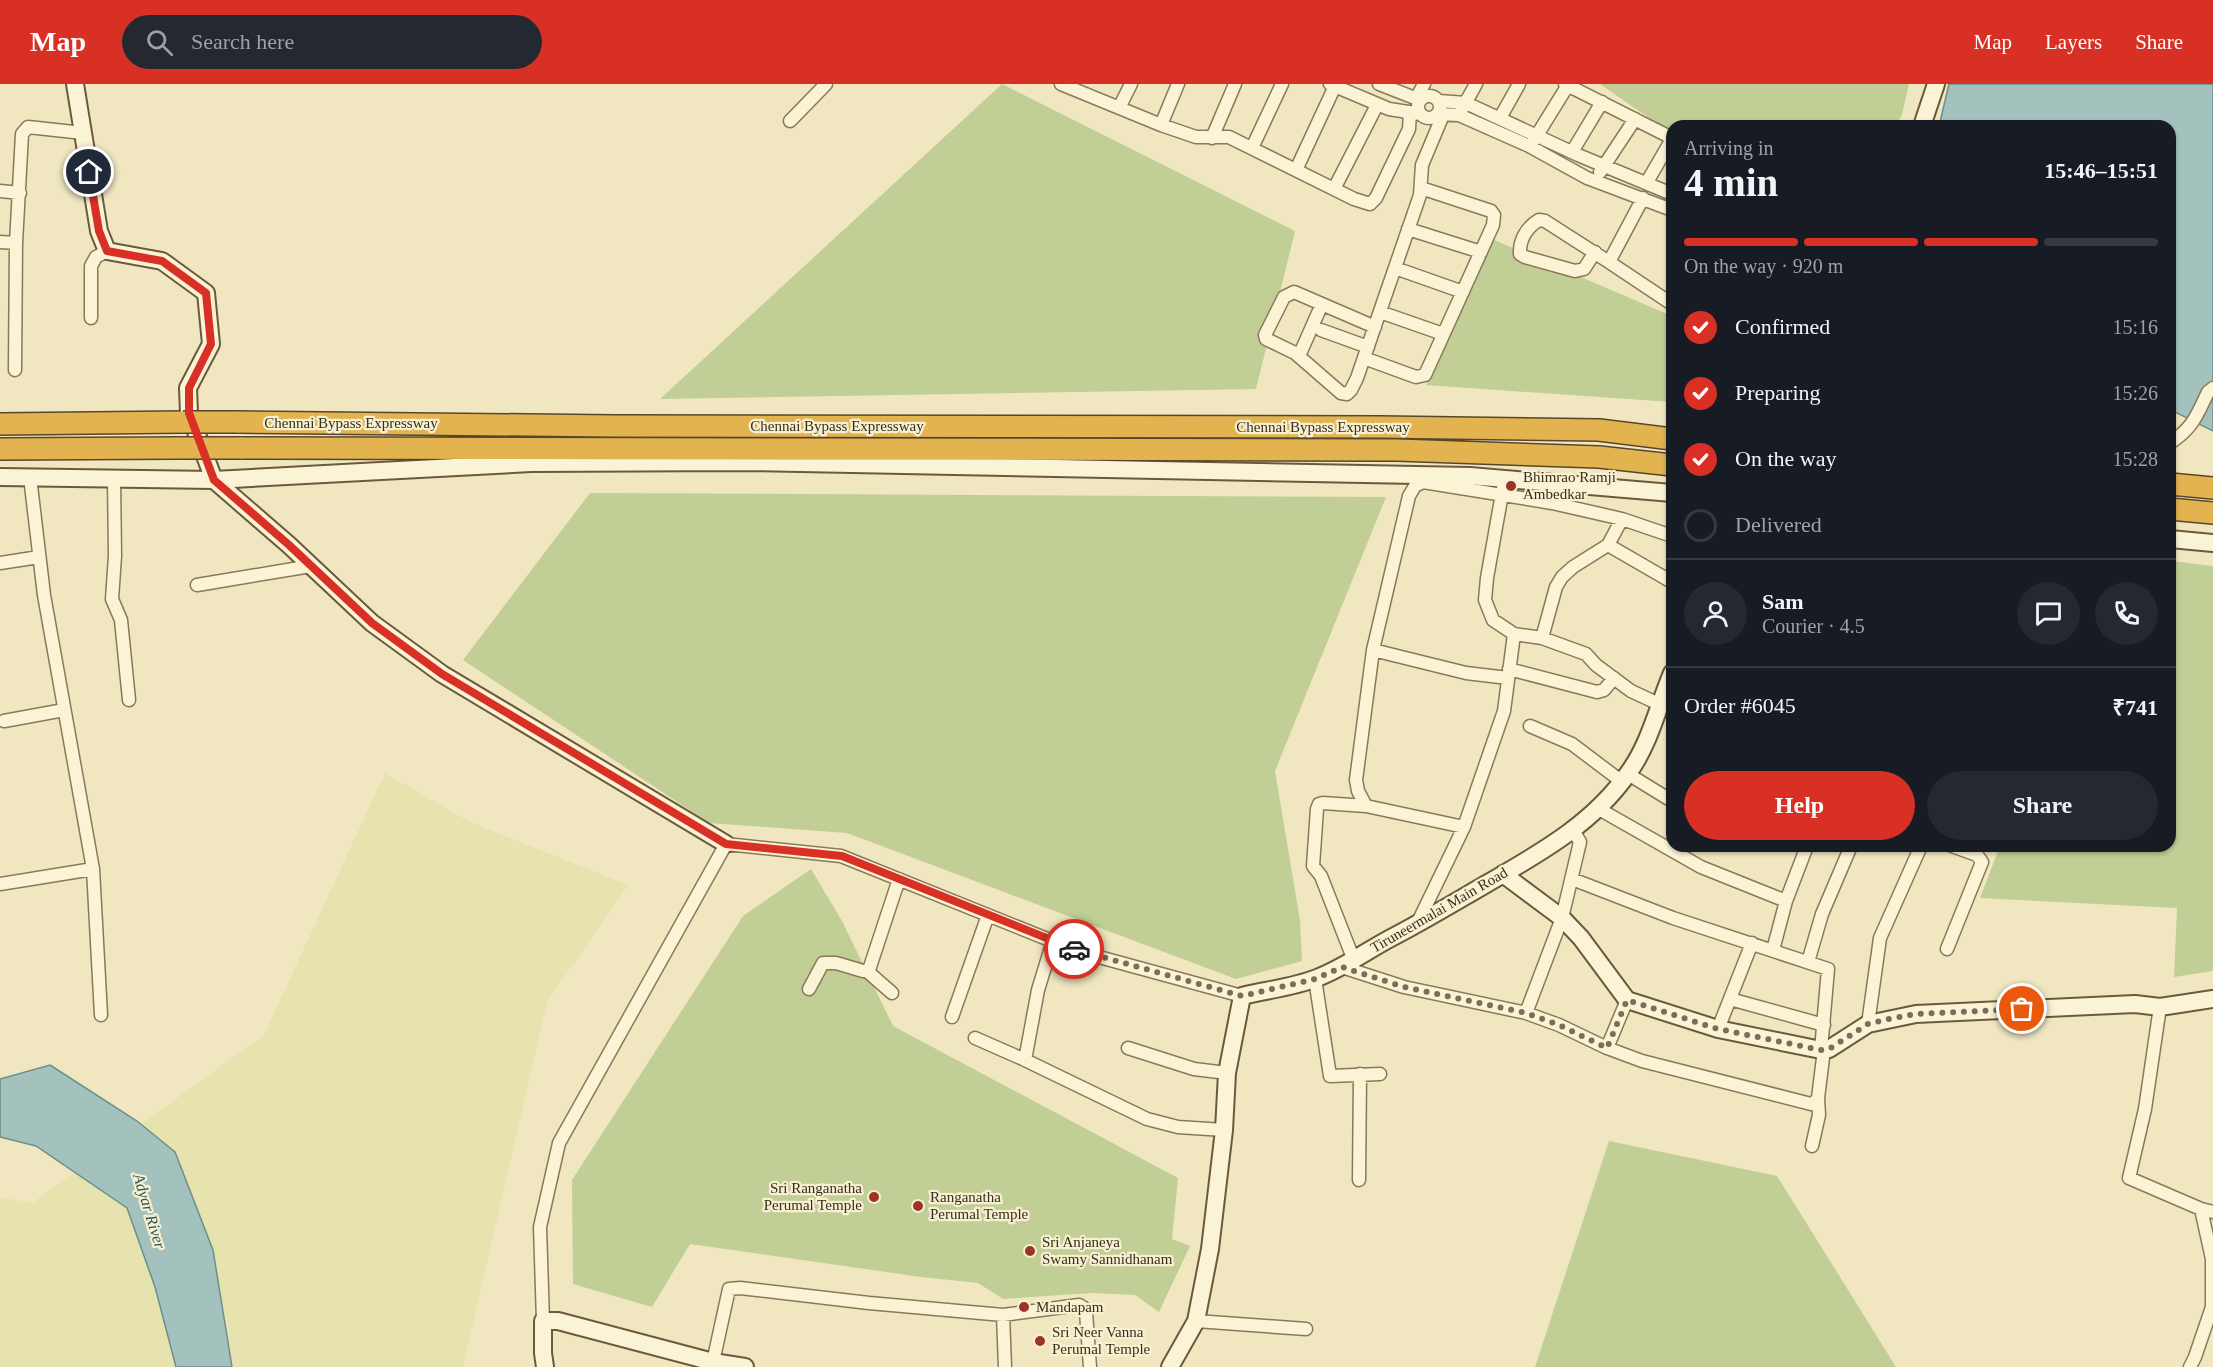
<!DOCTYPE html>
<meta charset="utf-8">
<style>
:root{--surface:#171b24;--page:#242831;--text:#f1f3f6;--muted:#9ea1a6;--line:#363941;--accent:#d93025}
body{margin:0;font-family:Georgia,serif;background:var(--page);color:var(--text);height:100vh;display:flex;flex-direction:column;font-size:22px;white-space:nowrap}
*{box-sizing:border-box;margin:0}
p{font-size:20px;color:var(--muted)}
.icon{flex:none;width:33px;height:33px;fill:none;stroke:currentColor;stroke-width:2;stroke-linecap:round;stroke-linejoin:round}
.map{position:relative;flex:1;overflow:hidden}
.details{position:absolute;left:1666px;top:36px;width:510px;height:732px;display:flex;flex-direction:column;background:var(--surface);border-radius:18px;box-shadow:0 2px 4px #0004}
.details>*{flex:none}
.pin{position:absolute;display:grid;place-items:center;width:51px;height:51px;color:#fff;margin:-26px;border:3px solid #fff;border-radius:50%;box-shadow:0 2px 6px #0007}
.courier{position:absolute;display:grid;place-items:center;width:60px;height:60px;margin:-30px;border:4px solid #d93025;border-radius:50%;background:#fff;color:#222;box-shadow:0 2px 8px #0007}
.overview em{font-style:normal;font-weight:800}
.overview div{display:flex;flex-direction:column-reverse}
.overview{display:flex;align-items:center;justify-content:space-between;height:102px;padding:0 18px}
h1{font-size:39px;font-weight:800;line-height:45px}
.bar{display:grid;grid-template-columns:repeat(4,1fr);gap:9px 6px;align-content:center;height:72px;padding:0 18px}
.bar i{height:8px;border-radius:4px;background:var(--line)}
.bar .on{background:var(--accent)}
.bar p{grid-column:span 4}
.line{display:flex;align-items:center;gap:15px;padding:0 18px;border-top:2px solid var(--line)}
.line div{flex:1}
.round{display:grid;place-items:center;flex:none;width:63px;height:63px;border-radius:32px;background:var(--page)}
ol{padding:0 18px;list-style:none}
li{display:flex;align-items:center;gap:18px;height:66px}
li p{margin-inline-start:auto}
li .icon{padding:6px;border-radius:50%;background:var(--accent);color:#fff;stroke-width:4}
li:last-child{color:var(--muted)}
li i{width:33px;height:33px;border:3px solid var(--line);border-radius:50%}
.cta{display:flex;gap:12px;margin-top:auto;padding:12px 18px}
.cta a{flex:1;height:69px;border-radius:36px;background:var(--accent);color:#fff;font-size:24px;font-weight:800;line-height:69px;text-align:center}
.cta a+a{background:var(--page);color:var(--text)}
header{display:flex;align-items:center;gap:36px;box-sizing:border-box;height:84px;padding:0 30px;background:var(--accent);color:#fff}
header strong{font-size:28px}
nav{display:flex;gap:33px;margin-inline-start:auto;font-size:21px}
.search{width:420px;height:54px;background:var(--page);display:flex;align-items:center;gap:15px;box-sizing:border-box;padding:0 21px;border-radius:33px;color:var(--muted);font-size:22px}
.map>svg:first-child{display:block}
.farmland{fill:#e6e3ae}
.green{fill:#c1ce95}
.water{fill:#a4c2bd;stroke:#6b908c;stroke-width:1.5}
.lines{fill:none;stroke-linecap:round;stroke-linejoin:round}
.street-casing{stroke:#8a7958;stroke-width:15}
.secondary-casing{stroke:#6c593b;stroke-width:20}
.highway-casing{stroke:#57462d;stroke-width:24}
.street{stroke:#faf3d5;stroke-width:12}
.secondary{stroke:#faf3d5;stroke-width:16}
.highway{stroke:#e2b34f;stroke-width:21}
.highway-bridge-casing{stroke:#57462d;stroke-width:24;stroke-linecap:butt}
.highway-bridge{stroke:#e2b34f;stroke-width:21}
.done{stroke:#796f56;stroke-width:6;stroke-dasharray:0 10.8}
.route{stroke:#d93025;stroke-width:8}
.poi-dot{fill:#9b3326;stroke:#f7f0d1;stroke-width:2}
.labels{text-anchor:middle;stroke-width:4.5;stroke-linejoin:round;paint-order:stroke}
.street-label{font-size:15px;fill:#392e1d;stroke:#f7f0d1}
.poi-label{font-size:15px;fill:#392e1d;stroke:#f7f0d1;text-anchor:start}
.water-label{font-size:16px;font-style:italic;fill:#2c5759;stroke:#f7f0d1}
</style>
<header>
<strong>Map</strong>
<div class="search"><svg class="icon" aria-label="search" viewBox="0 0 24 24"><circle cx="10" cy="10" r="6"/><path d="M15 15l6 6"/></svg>Search here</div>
<nav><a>Map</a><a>Layers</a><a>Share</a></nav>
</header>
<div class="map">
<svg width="2213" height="1283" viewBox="0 0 2213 1283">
<rect width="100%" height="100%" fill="#f0e7c1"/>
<path class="farmland" d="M385,689L470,738L628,801L547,918L463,1283H0V1113L32,1119L264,951Z"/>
<path class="green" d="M1002,0L1295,147L1256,305L660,315Z
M1600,0H1909L1902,30L1896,42H1672V50Z
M1492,155L1672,232V318L1426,301Z
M590,409L1386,413L1275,687L1300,836L1302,877L1236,895L847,749L709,739L463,576Z
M2171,477L2213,482V887L2174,893L2177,824L1980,814L2000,762H2170Z
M811,785L842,837L893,942L1178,1094L1172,1155L1190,1162L1159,1228L1135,1211L1092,1209L1003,1215L978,1199L921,1193L690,1160L652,1223L573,1200L572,1096L743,832Z
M1609,1057L1777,1092L1896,1283H1535Z"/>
<path class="water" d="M1949,0H2213V347L2171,326L2170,42H1939Z
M50,981L137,1037L175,1068L213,1166L232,1283H176L155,1203L127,1124L36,1062L0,1053V995Z"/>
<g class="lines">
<g class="street-casing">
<path id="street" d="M1061,0L1161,41L1196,53H1229L1354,115L1370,120L1376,114L1409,45L1410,28
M1330,0L1389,25L1421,30
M1379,0L1420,16
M1565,0L1672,54
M1418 23a11 11 0 1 1 22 0a11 11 0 1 1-22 0Z
M1416,15L1424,0
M1439,17L1466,19L1578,71L1672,110
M1119,24L1131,0
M1462,25L1476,0
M1437,30L1459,31L1529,62L1587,94L1672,126
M1500,34L1519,0
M790,37L826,0
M1161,41L1178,0
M1212,54L1235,0
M1534,56L1568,1
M1252,64L1282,0
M1572,68L1602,18
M1296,86L1335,2
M1600,88L1635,35
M1647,98L1672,55
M1334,105L1377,21
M0,107L20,109
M1408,145L1481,168
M0,158L16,159
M1595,168L1584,185L1575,187L1525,173L1520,170C1519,156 1527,143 1539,136L1545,137L1609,178L1643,114
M1609,178L1672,220
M1395,184L1463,208
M1380,228L1443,250
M91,234V182L96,173L107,167
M1375,243L1294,208L1284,213L1265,251L1266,255L1295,269L1341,309L1347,310L1351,306L1357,294L1420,111L1422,81L1443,31
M1321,246L1368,263
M1299,272L1322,220
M1364,274L1416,293L1425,291L1493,141L1494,131L1491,127L1421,104
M15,286L16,159L22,50L28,43L83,49
M2170,359C2193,344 2197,331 2208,308L2213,304
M30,393L44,511L93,785L101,931
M114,395L115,472L112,515L121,536L129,616
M1503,404L1487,494L1485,516L1493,536L1514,550L1542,554L1586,570L1596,581L1631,607L1659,620
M1608,461L1672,498
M0,479L39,473
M197,501L311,482
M1542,554L1556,503L1562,493L1573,483L1608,461L1622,435
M1373,566L1466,589L1508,594
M1509,585L1597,608L1604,606L1614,594
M4,637L64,626
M1530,642L1572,660L1621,697
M1628,690L1672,717
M1366,722L1358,707L1356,696L1373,566L1409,412L1415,402L1423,398L1552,419L1622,435L1672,452
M1599,725L1701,783L1786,817
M1572,795L1673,834L1828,885L1821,966
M0,800L93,785
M1417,840L1464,743L1504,627L1514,550
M1947,865L1982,778L1977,771L1952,762
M1773,866L1786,817L1807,762
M1353,874L1321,792L1313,782L1317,725L1319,720L1323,719L1366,722L1464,743
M1808,878L1822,830L1851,762
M1342,883L1404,903L1526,929L1559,941L1607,964L1642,977L1811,1020L1814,1019L1818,1014L1824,966
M867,887L892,909
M1315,895L1330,992L1380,990
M809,905L823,879H836L863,887H867L870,883L899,795
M1730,915L1824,941
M2160,923L2145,1025L2129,1094L2201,1125L2213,1128
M1526,929L1562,834L1580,758L1573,746
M952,933L988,831
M1868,940L1880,854L1921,762
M1718,945L1752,859
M975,954L1025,976L1147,1035L1178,1043L1224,1046
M1128,964L1194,985L1227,989
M1607,964L1627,916
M1025,976L1038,906L1053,857
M1812,1062L1819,1031L1818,1014
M1359,1096L1360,990
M1003,1231L1005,1283
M543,1237L540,1143L559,1059L726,760L841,772L1077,867L1242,912
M1196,1237L1306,1245
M713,1278L729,1205L740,1204L869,1219L1003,1231L1079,1221L1084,1224L1086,1228L1090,1283
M2190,1283L2195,1273L2212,1223V1175L2201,1125"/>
</g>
<g class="secondary-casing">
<path id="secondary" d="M75,0L99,147L107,167L162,177L206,209L211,260L188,304L189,329L214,396L289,461L372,539L442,590L726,760
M1922,42L1936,0
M0,393L214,396L531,379L745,378L1470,392L1672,409
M2170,455L2213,459
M1503,790L1562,834L1581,854L1627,916L1718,945L1821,966L1829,965L1868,940L1916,930L2135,920L2160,923L2213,915
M545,1283L543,1269V1237H558L713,1278L745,1283
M1170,1283L1196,1237L1210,1165L1224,1046L1227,989L1242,912C1267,906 1294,903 1317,894C1343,884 1365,868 1389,855C1422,838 1455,818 1488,799C1540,769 1594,739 1629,688C1650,659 1658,622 1672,589"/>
</g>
<g class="highway-casing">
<path id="highway" d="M237,338L615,342L1380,343L1599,346L1672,355
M0,340L183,338
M240,364L1397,366L1599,373L1672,381
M0,365L177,364
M2170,400L2213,404
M2170,425L2213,429"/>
</g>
<use href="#street" class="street"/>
<use href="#secondary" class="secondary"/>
<use href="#highway" class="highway"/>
<g class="highway-bridge-casing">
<path id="highway-bridge" d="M183,338H237
M177,364H240"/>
</g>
<use href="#highway-bridge" class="highway-bridge"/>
</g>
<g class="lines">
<path class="done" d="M1074,865L1242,912L1315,895L1342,883L1404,903L1526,929L1559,941L1607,964L1627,916L1718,945L1821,966L1829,965L1868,940L1884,936L1916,930L2022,925"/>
<path class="route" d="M89,88L99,147L107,167L162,177L206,209L211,260L189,304V329L214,396L289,461L372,539L442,590L726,760L842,772L1074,865"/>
</g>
<g class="poi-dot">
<circle cx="1511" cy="402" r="6"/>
<circle cx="874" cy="1113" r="6"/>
<circle cx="918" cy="1122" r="6"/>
<circle cx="1030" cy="1167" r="6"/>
<circle cx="1024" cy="1223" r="6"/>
<circle cx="1040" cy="1257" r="6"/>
</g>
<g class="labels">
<g class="street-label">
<text x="351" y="344">Chennai Bypass Expressway</text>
<text x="837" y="347">Chennai Bypass Expressway</text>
<text x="1323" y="348">Chennai Bypass Expressway</text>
<text transform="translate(1439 826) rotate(-30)" y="5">Tiruneermalai Main Road</text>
</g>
<g class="poi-label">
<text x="1523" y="398">Bhimrao Ramji<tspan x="1523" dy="17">Ambedkar</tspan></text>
<text x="862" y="1109" text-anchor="end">Sri Ranganatha<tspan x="862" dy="17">Perumal Temple</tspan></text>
<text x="930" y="1118">Ranganatha<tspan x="930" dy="17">Perumal Temple</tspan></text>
<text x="1042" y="1163">Sri Anjaneya<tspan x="1042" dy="17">Swamy Sannidhanam</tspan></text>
<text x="1036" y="1228">Mandapam</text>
<text x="1052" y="1253">Sri Neer Vanna<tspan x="1052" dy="17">Perumal Temple</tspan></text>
</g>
<g class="water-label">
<text transform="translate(150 1127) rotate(73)" y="6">Adyar River</text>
</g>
</g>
</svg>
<div class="pin" style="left:2022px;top:925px;background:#ea580c"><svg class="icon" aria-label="bag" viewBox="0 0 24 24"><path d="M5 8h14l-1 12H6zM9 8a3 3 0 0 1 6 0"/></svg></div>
<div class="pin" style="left:89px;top:88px;background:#1f2937"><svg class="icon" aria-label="home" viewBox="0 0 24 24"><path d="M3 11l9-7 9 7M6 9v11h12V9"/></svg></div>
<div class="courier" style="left:1074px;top:865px"><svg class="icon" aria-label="car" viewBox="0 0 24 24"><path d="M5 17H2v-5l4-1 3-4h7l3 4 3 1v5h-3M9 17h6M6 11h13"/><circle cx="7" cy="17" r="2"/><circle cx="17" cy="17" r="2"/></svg></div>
<section class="details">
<div class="overview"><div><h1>4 min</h1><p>Arriving in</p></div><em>15:46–15:51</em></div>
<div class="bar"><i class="on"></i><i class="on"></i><i class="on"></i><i></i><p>On the way · 920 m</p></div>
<ol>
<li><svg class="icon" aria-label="check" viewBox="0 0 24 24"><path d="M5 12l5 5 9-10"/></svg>Confirmed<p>15:16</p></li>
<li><svg class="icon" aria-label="check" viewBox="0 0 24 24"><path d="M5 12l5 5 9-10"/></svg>Preparing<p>15:26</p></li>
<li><svg class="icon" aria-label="check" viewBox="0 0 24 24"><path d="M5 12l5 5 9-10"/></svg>On the way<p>15:28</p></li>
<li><i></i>Delivered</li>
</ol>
<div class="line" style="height:108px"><a class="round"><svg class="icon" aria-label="person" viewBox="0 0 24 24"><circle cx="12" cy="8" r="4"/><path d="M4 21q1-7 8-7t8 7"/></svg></a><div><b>Sam</b><p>Courier · 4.5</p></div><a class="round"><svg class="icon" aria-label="chat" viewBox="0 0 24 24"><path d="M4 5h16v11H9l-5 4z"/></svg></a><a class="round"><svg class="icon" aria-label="phone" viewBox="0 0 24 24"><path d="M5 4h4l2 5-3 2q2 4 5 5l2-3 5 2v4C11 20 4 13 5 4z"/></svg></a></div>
<div class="line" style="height:78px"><div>Order #6045</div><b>₹741</b></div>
<div class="cta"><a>Help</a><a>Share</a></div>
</section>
</div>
